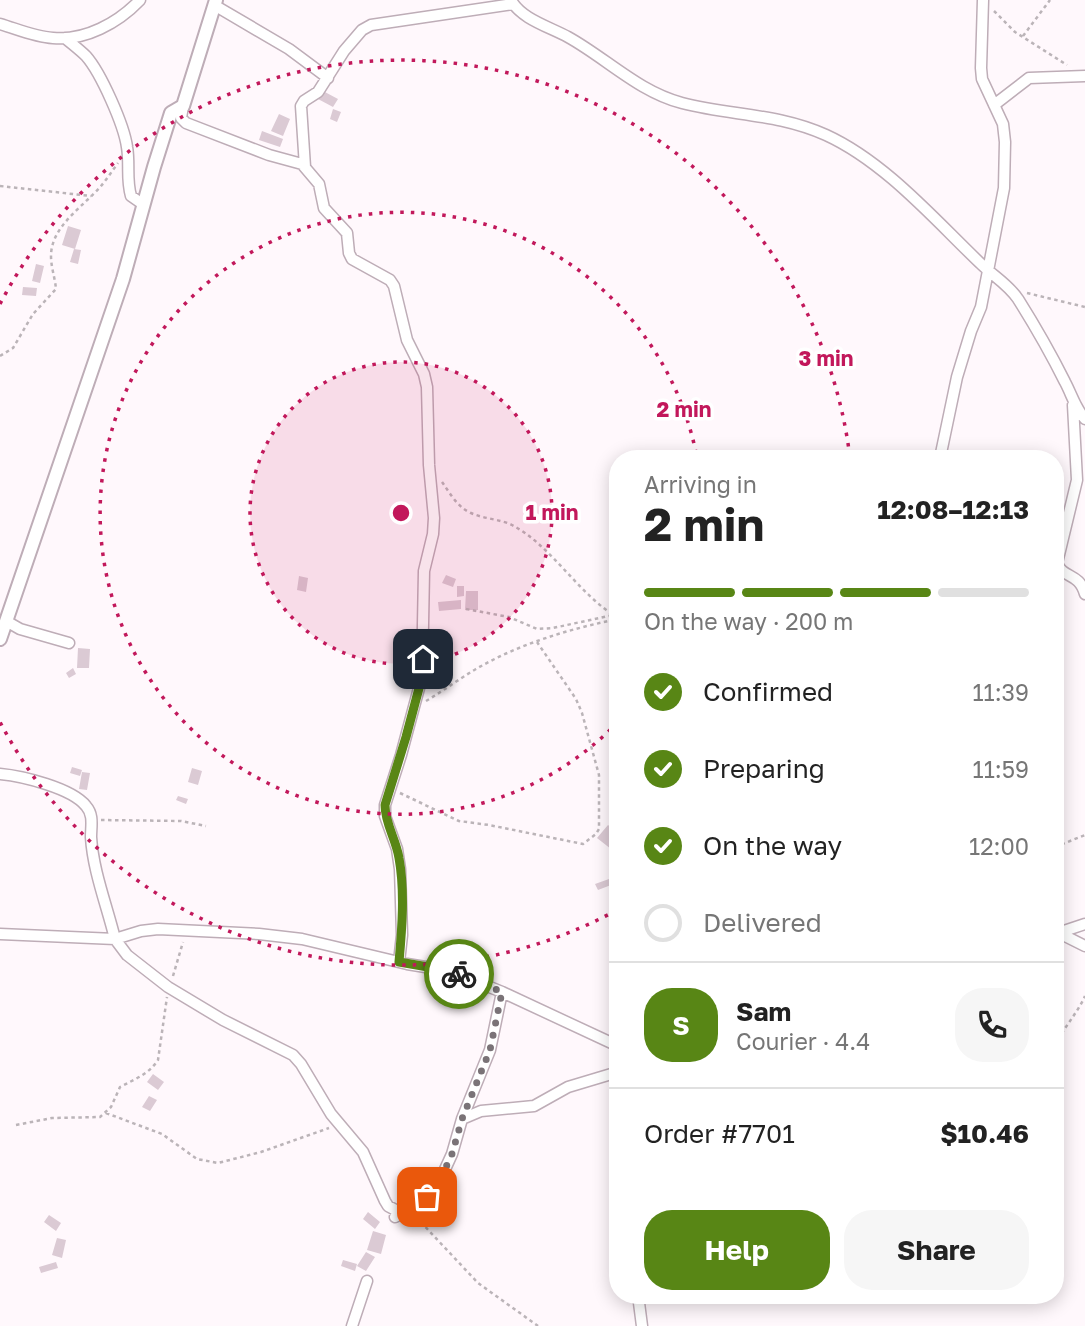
<!DOCTYPE html>
<meta charset="utf-8">
<style>
:root{--surface:#fff;--page:#f6f6f6;--text:#222;--muted:#767676;--line:#e0e0e0;--accent:#588615}
body{margin:0;font-family:"Golos Text",sans-serif;background:var(--page);color:var(--text);height:100vh;display:flex;flex-direction:column;font-size:26px;white-space:nowrap}
*{box-sizing:border-box;margin:0}
p{font-size:23px;color:var(--muted)}
.icon{flex:none;width:38px;height:38px;fill:none;stroke:currentColor;stroke-width:2;stroke-linecap:round;stroke-linejoin:round}
.map{position:relative;flex:1;overflow:hidden}
.details{position:absolute;left:609px;top:450px;width:455px;height:854px;display:flex;flex-direction:column;background:var(--surface);border-radius:28px;box-shadow:0 4px 18px #0003}
.details>*{flex:none}
.pin{position:absolute;display:grid;place-items:center;width:60px;height:60px;color:#fff;margin:-30px;border-radius:14px;box-shadow:0 4px 10px #0006}
.courier{position:absolute;display:grid;place-items:center;width:70px;height:70px;margin:-35px;border:5px solid #588615;border-radius:50%;background:#fff;color:#222;box-shadow:0 2px 9px #0007}
.headline em{font-style:normal;font-weight:700}
.headline div{display:flex;flex-direction:column-reverse}
.headline{display:flex;align-items:center;justify-content:space-between;height:119px;padding:0 35px}
h1{font-size:46px;font-weight:700;line-height:52px}
.bar{display:grid;grid-template-columns:repeat(4,1fr);gap:10px 7px;align-content:center;height:84px;padding:0 35px}
.bar i{height:9px;border-radius:5px;background:var(--line)}
.bar .current{background:var(--accent)}
.bar p{grid-column:span 4}
.line{display:flex;align-items:center;gap:18px;padding:0 35px;border-top:2px solid var(--line)}
.line div{flex:1}
.round{display:grid;place-items:center;flex:none;width:74px;height:74px;border-radius:28px;background:var(--page)}
ol{padding:0 35px;list-style:none}
li{display:flex;align-items:center;gap:21px;height:77px}
li p{margin-inline-start:auto}
li .icon{padding:7px;border-radius:50%;background:var(--accent);color:#fff;stroke-width:4}
li:last-child{color:var(--muted)}
li i{width:38px;height:38px;border:4px solid var(--line);border-radius:50%}
.action{display:flex;gap:14px;margin-top:auto;padding:14px 35px}
.action a{flex:1;height:80px;border-radius:28px;background:var(--accent);color:#fff;font-size:28px;font-weight:700;line-height:80px;text-align:center}
.action a+a{background:var(--page);color:var(--text)}
.map>svg:first-child{display:block}
.building{fill:#dbcad4}
.lines{fill:none;stroke-linecap:round;stroke-linejoin:round}
.minor-casing{stroke:#beadb7;stroke-width:13}
.tertiary-casing{stroke:#beadb7;stroke-width:16}
.path{stroke:#bbb4b8;stroke-width:2.5;stroke-dasharray:3.5 3.5;stroke-linecap:butt}
.minor{stroke:#fff;stroke-width:10}
.tertiary{stroke:#fff;stroke-width:12}
.done{stroke:#7a7377;stroke-width:7;stroke-dasharray:0 12.6}
.route{stroke:#588615;stroke-width:9}
.ring{fill:none;stroke:#c2185b;stroke-width:3.5;stroke-dasharray:3.5 7}
.centre{fill:#c2185b;stroke:#fff;stroke-width:3.5}
.ring-label{font-size:21px;text-anchor:middle;font-weight:bold;fill:#c2185b;stroke:#fff;stroke-width:7;stroke-linejoin:round;paint-order:stroke}
</style>
<div class="map">
<svg width="1085" height="1326" viewBox="0 0 1085 1326">
<rect width="100%" height="100%" fill="#fff8fc"/>
<path class="building" d="M323,91L338,99L333,107L318,99Z
M333,109L341,112L337,122L330,119Z
M279,114L290,119L283,136L271,131Z
M262,131L283,139L280,147L259,140Z
M68,226L81,230L75,249L62,245Z
M74,249L81,250L78,264L70,262Z
M36,264L44,266L40,283L32,281Z
M23,287L37,288L36,296L22,295Z
M446,575L456,579L453,587L442,583Z
M299,576L308,578L306,592L297,590Z
M457,586H464V596L457,597Z
M466,591H478V610H465Z
M461,600V609L439,611L438,602Z
M78,648L90,649L89,668H77Z
M73,668L76,674L69,678L66,673Z
M72,767L82,770L80,776L70,773Z
M192,768L202,771L198,785L188,782Z
M82,772L90,773L87,790L79,789Z
M178,796L188,799L186,804L176,800Z
M608,825L618,833V842L611,849L597,838Z
M613,850H618V859H613Z
M618,863V877H611V864Z
M609,879L611,885L598,890L595,884Z
M153,1074L164,1082L158,1090L147,1082Z
M149,1096L157,1100L150,1111L142,1107Z
M368,1212L380,1222L375,1229L363,1219Z
M49,1215L61,1223L56,1231L44,1222Z
M373,1231L386,1235L381,1254L367,1250Z
M57,1238L66,1240L62,1258L52,1255Z
M366,1252L375,1257L366,1271L357,1266Z
M343,1260L357,1264L355,1271L341,1266Z
M56,1262L58,1268L41,1273L39,1267Z"/>
<g class="lines">
<g class="minor-casing">
<path id="minor" d="M511,0C521,19 550,27 568,37C606,58 639,92 682,103C732,116 777,113 826,135C885,162 934,219 980,263C993,276 1008,284 1018,299C1035,326 1051,354 1065,382C1072,395 1075,408 1085,419
M214,5L289,49L328,78
M0,24C17,29 35,37 53,38C85,41 118,23 140,0
M65,38C72,44 80,50 86,56C101,73 124,125 127,147C130,164 126,179 131,196L144,205
M994,105L1029,78L1085,76
M183,106L181,118L186,123L269,155L302,164L319,184L324,208L347,233L349,253L352,259L390,280L394,286L407,340L424,374L427,387L429,465L434,518L433,534L424,571L422,677L401,755L385,805V816L397,849L400,869L402,935L399,962
M305,167L301,106L304,101L318,92L344,51L362,30L371,25L513,4
M1073,405L1077,480L1057,563C1063,579 1079,572 1085,594
M940,458L957,377L971,331L981,307L1004,188L1005,142L1003,124L982,79L981,68L983,0
M6,621L20,629L69,643
M0,774C22,776 72,788 86,806C94,815 91,826 91,837C93,871 107,906 115,939L127,955L168,987L223,1020L293,1055L301,1064L331,1114L363,1152L385,1201L388,1206L403,1214
M1059,933L1085,946
M0,934L115,939L141,931L158,929L259,934L302,939L407,964L450,971L502,992L618,1046
M1055,934L1085,924
M462,1119L481,1111L534,1106L568,1087L618,1072
M395,1217L420,1204L436,1189L452,1154L462,1119L490,1050L502,992
M638,1295L642,1326
M352,1326L367,1281"/>
</g>
<g class="tertiary-casing">
<path id="tertiary" d="M0,639L123,279L154,167L171,113L183,106L216,0"/>
</g>
<path class="path" d="M994,11L1015,32L1067,65
M1023,36L1050,0
M0,186L91,196
M1027,293L1085,307
M0,356L13,348L33,314L56,289C55,278 51,267 51,256C51,226 84,206 101,186C107,179 112,171 118,163
M442,482C450,493 457,507 471,513C484,519 500,519 512,525C552,546 578,594 618,618
M466,609L509,617L537,629L553,628L613,615
M426,701C443,691 459,679 476,669C519,644 569,629 618,619
M400,793L459,821L489,825L583,844L596,834L599,829V775L582,713L576,699L537,642
M101,820L181,821L206,826
M1055,847L1085,835
M173,976L183,942
M1055,1046C1063,1028 1077,1014 1085,996
M106,1113L162,1134L197,1159L218,1163L261,1152L329,1128
M16,1125L52,1118L100,1117L111,1107L120,1087C135,1079 149,1074 158,1060L167,997
M416,1217L478,1283L538,1326"/>
<use href="#minor" class="minor"/>
<use href="#tertiary" class="tertiary"/>
</g>
<g class="lines">
<path class="done" d="M427,1197L436,1189L452,1154L462,1119L490,1050L502,992L459,974"/>
<path class="route" d="M423,659L422,677L406,737L385,805C385,824 396,839 399,858C405,891 402,929 399,962L440,969L459,974"/>
</g>
<circle cx="401" cy="513" r="151" fill="#c2185b" fill-opacity=".12"/>
<g class="ring">
<circle cx="401" cy="513" r="151"/>
<path d="M618 722A301 301 0 1 1 697 458"/>
<path d="M617 910A452 452 0 0 1 0 722M0 304A452 452 0 0 1 850 458"/>
</g>
<circle cx="401" cy="513" r="10" class="centre"/>
<g class="ring-label">
<text x="826" y="366">3 min</text>
<text x="684" y="417">2 min</text>
<text x="552" y="520">1 min</text>
</g>
</svg>
<div class="pin" style="left:427px;top:1197px;background:#ea580c"><svg class="icon" aria-label="bag" viewBox="0 0 24 24"><path d="M5 8h14l-1 12H6zM9 8a3 3 0 0 1 6 0"/></svg></div>
<div class="pin" style="left:423px;top:659px;background:#1f2937"><svg class="icon" aria-label="home" viewBox="0 0 24 24"><path d="M3 11l9-7 9 7M6 9v11h12V9"/></svg></div>
<div class="courier" style="left:459px;top:974px"><svg class="icon" aria-label="bike" viewBox="0 0 24 24"><circle cx="6" cy="16" r="4"/><circle cx="18" cy="16" r="4"/><path d="M6 16l4-8h5l3 8M10 8l3 8H6M13 5h3"/></svg></div>
<section class="details">
<div class="headline"><div><h1>2 min</h1><p>Arriving in</p></div><em>12:08–12:13</em></div>
<div class="bar"><i class="current"></i><i class="current"></i><i class="current"></i><i></i><p>On the way · 200 m</p></div>
<ol>
<li><svg class="icon" aria-label="check" viewBox="0 0 24 24"><path d="M5 12l5 5 9-10"/></svg>Confirmed<p>11:39</p></li>
<li><svg class="icon" aria-label="check" viewBox="0 0 24 24"><path d="M5 12l5 5 9-10"/></svg>Preparing<p>11:59</p></li>
<li><svg class="icon" aria-label="check" viewBox="0 0 24 24"><path d="M5 12l5 5 9-10"/></svg>On the way<p>12:00</p></li>
<li><i></i>Delivered</li>
</ol>
<div class="line" style="height:126px"><b class="round" style="background:var(--accent);color:#fff">S</b><div><b>Sam</b><p>Courier · 4.4</p></div><a class="round"><svg class="icon" aria-label="phone" viewBox="0 0 24 24"><path d="M5 4h4l2 5-3 2q2 4 5 5l2-3 5 2v4C11 20 4 13 5 4z"/></svg></a></div>
<div class="line" style="height:91px"><div>Order #7701</div><b>$10.46</b></div>
<div class="action"><a>Help</a><a>Share</a></div>
</section>
</div>
